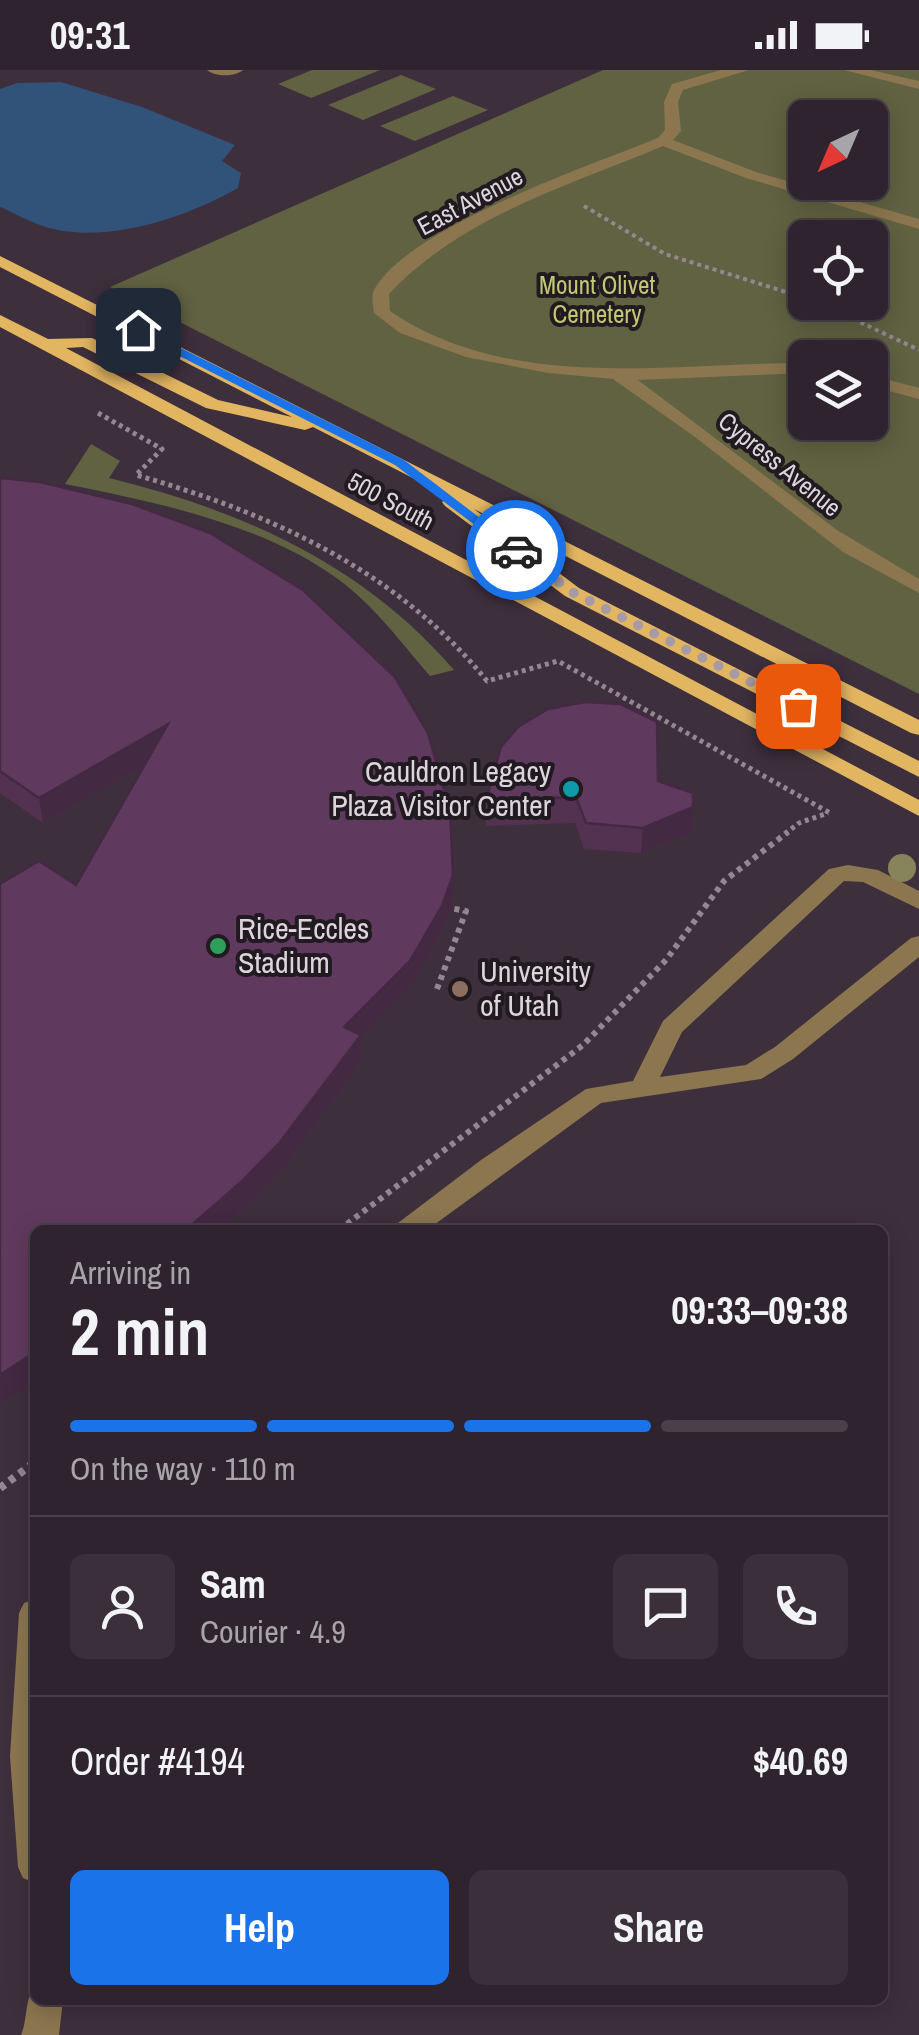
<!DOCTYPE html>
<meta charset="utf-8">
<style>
:root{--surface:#2e232e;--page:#3a2f3a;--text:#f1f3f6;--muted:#a7a4aa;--line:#49404a;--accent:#1a73e8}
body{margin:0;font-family:"Archivo Narrow",sans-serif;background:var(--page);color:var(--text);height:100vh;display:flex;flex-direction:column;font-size:38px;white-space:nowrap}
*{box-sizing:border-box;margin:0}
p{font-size:32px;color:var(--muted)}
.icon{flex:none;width:55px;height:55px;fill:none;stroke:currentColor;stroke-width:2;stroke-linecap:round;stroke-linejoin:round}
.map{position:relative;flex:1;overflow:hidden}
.drawer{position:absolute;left:30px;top:1155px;width:858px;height:780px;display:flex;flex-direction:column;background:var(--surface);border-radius:15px;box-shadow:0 5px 25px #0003,0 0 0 2px var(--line)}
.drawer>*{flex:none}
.needle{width:65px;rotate:224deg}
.buttons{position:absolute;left:788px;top:30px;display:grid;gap:20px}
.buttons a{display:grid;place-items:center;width:100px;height:100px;border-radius:15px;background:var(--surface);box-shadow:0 5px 25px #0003,0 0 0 2px var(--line);font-size:50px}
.pin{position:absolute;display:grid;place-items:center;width:85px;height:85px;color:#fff;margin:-42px;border-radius:20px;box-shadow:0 5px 15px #0006}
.courier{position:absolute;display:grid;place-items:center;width:100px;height:100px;margin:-50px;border:8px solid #1a73e8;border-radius:50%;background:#fff;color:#222;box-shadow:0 2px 12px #0007}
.overview em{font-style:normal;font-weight:800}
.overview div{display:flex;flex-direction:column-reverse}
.overview{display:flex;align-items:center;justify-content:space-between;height:170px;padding:0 40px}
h1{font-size:65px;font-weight:800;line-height:75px}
.bar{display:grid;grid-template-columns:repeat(4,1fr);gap:15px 10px;align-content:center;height:120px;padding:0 40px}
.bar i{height:12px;border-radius:8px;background:var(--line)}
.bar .active{background:var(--accent)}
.bar p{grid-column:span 4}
.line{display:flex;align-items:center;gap:25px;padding:0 40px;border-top:2px solid var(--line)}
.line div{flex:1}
.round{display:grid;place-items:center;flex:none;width:105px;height:105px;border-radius:15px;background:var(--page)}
.button{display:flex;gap:20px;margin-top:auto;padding:20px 40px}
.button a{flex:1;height:115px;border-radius:15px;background:var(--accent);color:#fff;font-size:40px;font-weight:800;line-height:115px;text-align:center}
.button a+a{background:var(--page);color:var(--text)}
.status{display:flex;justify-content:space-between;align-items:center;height:70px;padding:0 50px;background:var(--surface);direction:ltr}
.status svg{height:28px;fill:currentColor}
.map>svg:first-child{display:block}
.green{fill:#616242;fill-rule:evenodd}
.water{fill:#315279}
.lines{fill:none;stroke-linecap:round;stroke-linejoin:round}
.path-far3{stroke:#938792;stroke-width:4;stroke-dasharray:4 4;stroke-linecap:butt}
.path-far2{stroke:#938792;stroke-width:5;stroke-dasharray:4 4;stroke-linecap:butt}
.path-far1{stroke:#938792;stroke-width:6;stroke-dasharray:5 5;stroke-linecap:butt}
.path{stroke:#938792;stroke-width:8;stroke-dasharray:6 6;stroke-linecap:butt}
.minor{fill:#8b764f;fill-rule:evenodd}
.major{fill:#e2b561;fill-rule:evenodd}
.tree{fill:#87835b}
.wall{fill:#533251}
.shaded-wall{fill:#432942}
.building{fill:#603a5e;stroke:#432942;stroke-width:2.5}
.route{fill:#1a73e8}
.done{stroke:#a69aa5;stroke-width:10;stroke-dasharray:0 18}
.culture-dot{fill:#0f9aa8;stroke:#211a20;stroke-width:4}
.leisure-dot{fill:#2e9e5b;stroke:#211a20;stroke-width:4}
.education-dot{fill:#8d6e63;stroke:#211a20;stroke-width:4}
.labels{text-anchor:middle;stroke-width:8;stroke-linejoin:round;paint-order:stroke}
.far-street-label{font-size:25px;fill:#ded4dd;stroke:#211a20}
.far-park-label{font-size:25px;fill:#c3c774;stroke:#211a20}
.poi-label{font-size:30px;fill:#ded4dd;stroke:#211a20;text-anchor:start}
</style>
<div class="status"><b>09:31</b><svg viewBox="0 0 49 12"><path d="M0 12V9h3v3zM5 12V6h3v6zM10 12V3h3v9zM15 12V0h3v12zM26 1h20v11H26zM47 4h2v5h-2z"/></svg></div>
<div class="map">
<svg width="919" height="1965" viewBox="0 0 919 1965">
<rect width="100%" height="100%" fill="#3e2f3d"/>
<path class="green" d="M312,0H380L311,28L278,14Z
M603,0H919V624L110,217ZM805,48H870V112H805ZM805,168H870V232H805ZM805,288H870V352H805Z
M401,5L436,19L363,50L328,35Z
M453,26L488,40L415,71L380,56Z
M91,374L120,391L109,408C241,440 364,495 454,600L430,606C410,583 391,558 369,536C295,460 165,434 65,414Z"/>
<path class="water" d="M61,12L142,37L235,75L222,91L241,103L238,118C185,148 103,176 43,156C28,151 14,143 0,137V19L17,13Z"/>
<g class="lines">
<path class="path-far3" d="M584,136L665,184L805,228
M817,232L919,280"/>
<path class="path-far2" d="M98,343L162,379L136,405C270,443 398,501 487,611L558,591L830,743
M785,764L799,753L828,743"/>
<path class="path-far1" d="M437,919L466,841L450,838
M339,1160L583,975L666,890L724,811L788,762"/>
<path class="path" d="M0,1418L35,1392"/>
<path class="minor" d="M207,0H243C235,7 215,7 207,0Z
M721,0H749L683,20L678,32L681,61L673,70L756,102L919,149V159L746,108L663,76C568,116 462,146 389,224L390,241C510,323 670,293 805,293V303L638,310L837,460L919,509V523L843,482L695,367L613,309L548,303L466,287L400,263L374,243C373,236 371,226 374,220C407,158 591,95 658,68L665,60L664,32L672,14Z
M844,0H871L919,11V19Z
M870,305L919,318V329L870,316Z
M848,795L878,800L919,821V839L863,812L844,811L682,962L660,1007L746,995L775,977L911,868L919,866V887L793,989L761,1009L601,1033L427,1160H395L398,1153L481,1090L586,1019L633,1011L663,951L829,799Z
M35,1529V1813L23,1808L18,1797L10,1686L19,1543L24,1533Z
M35,1917V1930H63L59,1965H21C28,1949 24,1930 35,1917Z"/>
<path class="major" d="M0,186L919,650V665L911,663L474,439L579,518L919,691V707L565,526L445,436L442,432L450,427L313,357L305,360L206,338L83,277L66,278L919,730V746L0,257V245L48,269L92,268L218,330L292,347L0,197Z"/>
</g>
<circle class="tree" cx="902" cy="798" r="14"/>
<path class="wall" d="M0,408L453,830L442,862L410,917L361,967L362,991L283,1098L245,1137L219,1160H35V1311L0,1334V814L76,815L145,695L43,753L0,723Z
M658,711L691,763L641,783L584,779L575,753L486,756V730Z"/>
<path class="shaded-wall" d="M168,654L171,680L43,753L39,728Z
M693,737L691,763L641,783L643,758Z
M453,805V830L442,862L410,917L361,967L362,991L283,1098L245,1137L219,1160H186L344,957Z
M35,1282V1311L0,1334V1305Z"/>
<path class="building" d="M0,408L40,412L132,434L210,463L303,520L395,607L428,663L450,741L453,805L442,836L410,891L344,957L361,965L280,1072L242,1111L186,1160H35V1282L0,1305V814L39,791L76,815L168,654L39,728L0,701Z
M585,632L620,634L657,652L658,711L693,723V737L643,758L586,753L576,727L486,730L501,677L518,657L548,639Z"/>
<path class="route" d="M134,258H141L404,390L522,480L512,483L395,395L134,263Z"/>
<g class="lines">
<path class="done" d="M516,480L572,522L798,636"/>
</g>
<circle class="culture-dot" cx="571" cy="719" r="10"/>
<circle class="leisure-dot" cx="218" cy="876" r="10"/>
<circle class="education-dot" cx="460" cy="919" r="10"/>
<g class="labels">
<g class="far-street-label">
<text transform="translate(470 131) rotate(-28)" y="9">East Avenue</text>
<text transform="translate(780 394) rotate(39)" y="9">Cypress Avenue</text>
<text transform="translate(391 431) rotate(28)" y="9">500 South</text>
</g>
<g class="far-park-label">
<text x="597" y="224">Mount Olivet<tspan x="597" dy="29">Cemetery</tspan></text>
</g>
<g class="poi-label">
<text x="551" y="712" text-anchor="end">Cauldron Legacy<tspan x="551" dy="34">Plaza Visitor Center</tspan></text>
<text x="238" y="869">Rice-Eccles<tspan x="238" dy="34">Stadium</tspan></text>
<text x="480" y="912">University<tspan x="480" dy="34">of Utah</tspan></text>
</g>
</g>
</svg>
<div class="buttons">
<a><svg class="needle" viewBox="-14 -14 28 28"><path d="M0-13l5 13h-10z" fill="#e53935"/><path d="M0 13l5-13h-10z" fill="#a7a4aa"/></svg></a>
<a><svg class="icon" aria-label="locate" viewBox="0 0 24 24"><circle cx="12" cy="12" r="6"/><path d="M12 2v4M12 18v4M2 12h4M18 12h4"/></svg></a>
<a><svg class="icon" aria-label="layers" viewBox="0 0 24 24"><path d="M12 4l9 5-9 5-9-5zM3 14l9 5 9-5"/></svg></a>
</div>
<div class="pin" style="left:798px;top:636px;background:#ea580c"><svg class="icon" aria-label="bag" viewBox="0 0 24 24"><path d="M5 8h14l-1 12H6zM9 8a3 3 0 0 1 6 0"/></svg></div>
<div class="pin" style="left:138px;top:260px;background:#1f2937"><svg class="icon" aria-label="home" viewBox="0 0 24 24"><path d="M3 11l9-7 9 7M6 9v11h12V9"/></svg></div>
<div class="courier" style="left:516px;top:480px"><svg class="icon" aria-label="car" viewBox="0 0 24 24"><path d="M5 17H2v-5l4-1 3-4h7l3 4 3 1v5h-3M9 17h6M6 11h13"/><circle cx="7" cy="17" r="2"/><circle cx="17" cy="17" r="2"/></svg></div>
<section class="drawer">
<div class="overview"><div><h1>2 min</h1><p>Arriving in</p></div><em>09:33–09:38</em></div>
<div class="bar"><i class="active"></i><i class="active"></i><i class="active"></i><i></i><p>On the way · 110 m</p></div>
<div class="line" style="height:180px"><a class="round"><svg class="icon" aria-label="person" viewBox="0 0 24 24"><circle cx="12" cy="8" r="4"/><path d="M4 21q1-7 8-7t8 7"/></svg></a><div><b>Sam</b><p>Courier · 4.9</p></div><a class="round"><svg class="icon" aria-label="chat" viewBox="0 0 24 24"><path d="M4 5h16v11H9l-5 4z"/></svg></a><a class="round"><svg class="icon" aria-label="phone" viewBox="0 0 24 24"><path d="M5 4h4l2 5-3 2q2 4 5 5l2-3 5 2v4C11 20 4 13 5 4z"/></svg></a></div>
<div class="line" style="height:130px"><div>Order #4194</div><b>$40.69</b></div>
<div class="button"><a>Help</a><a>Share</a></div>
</section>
</div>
